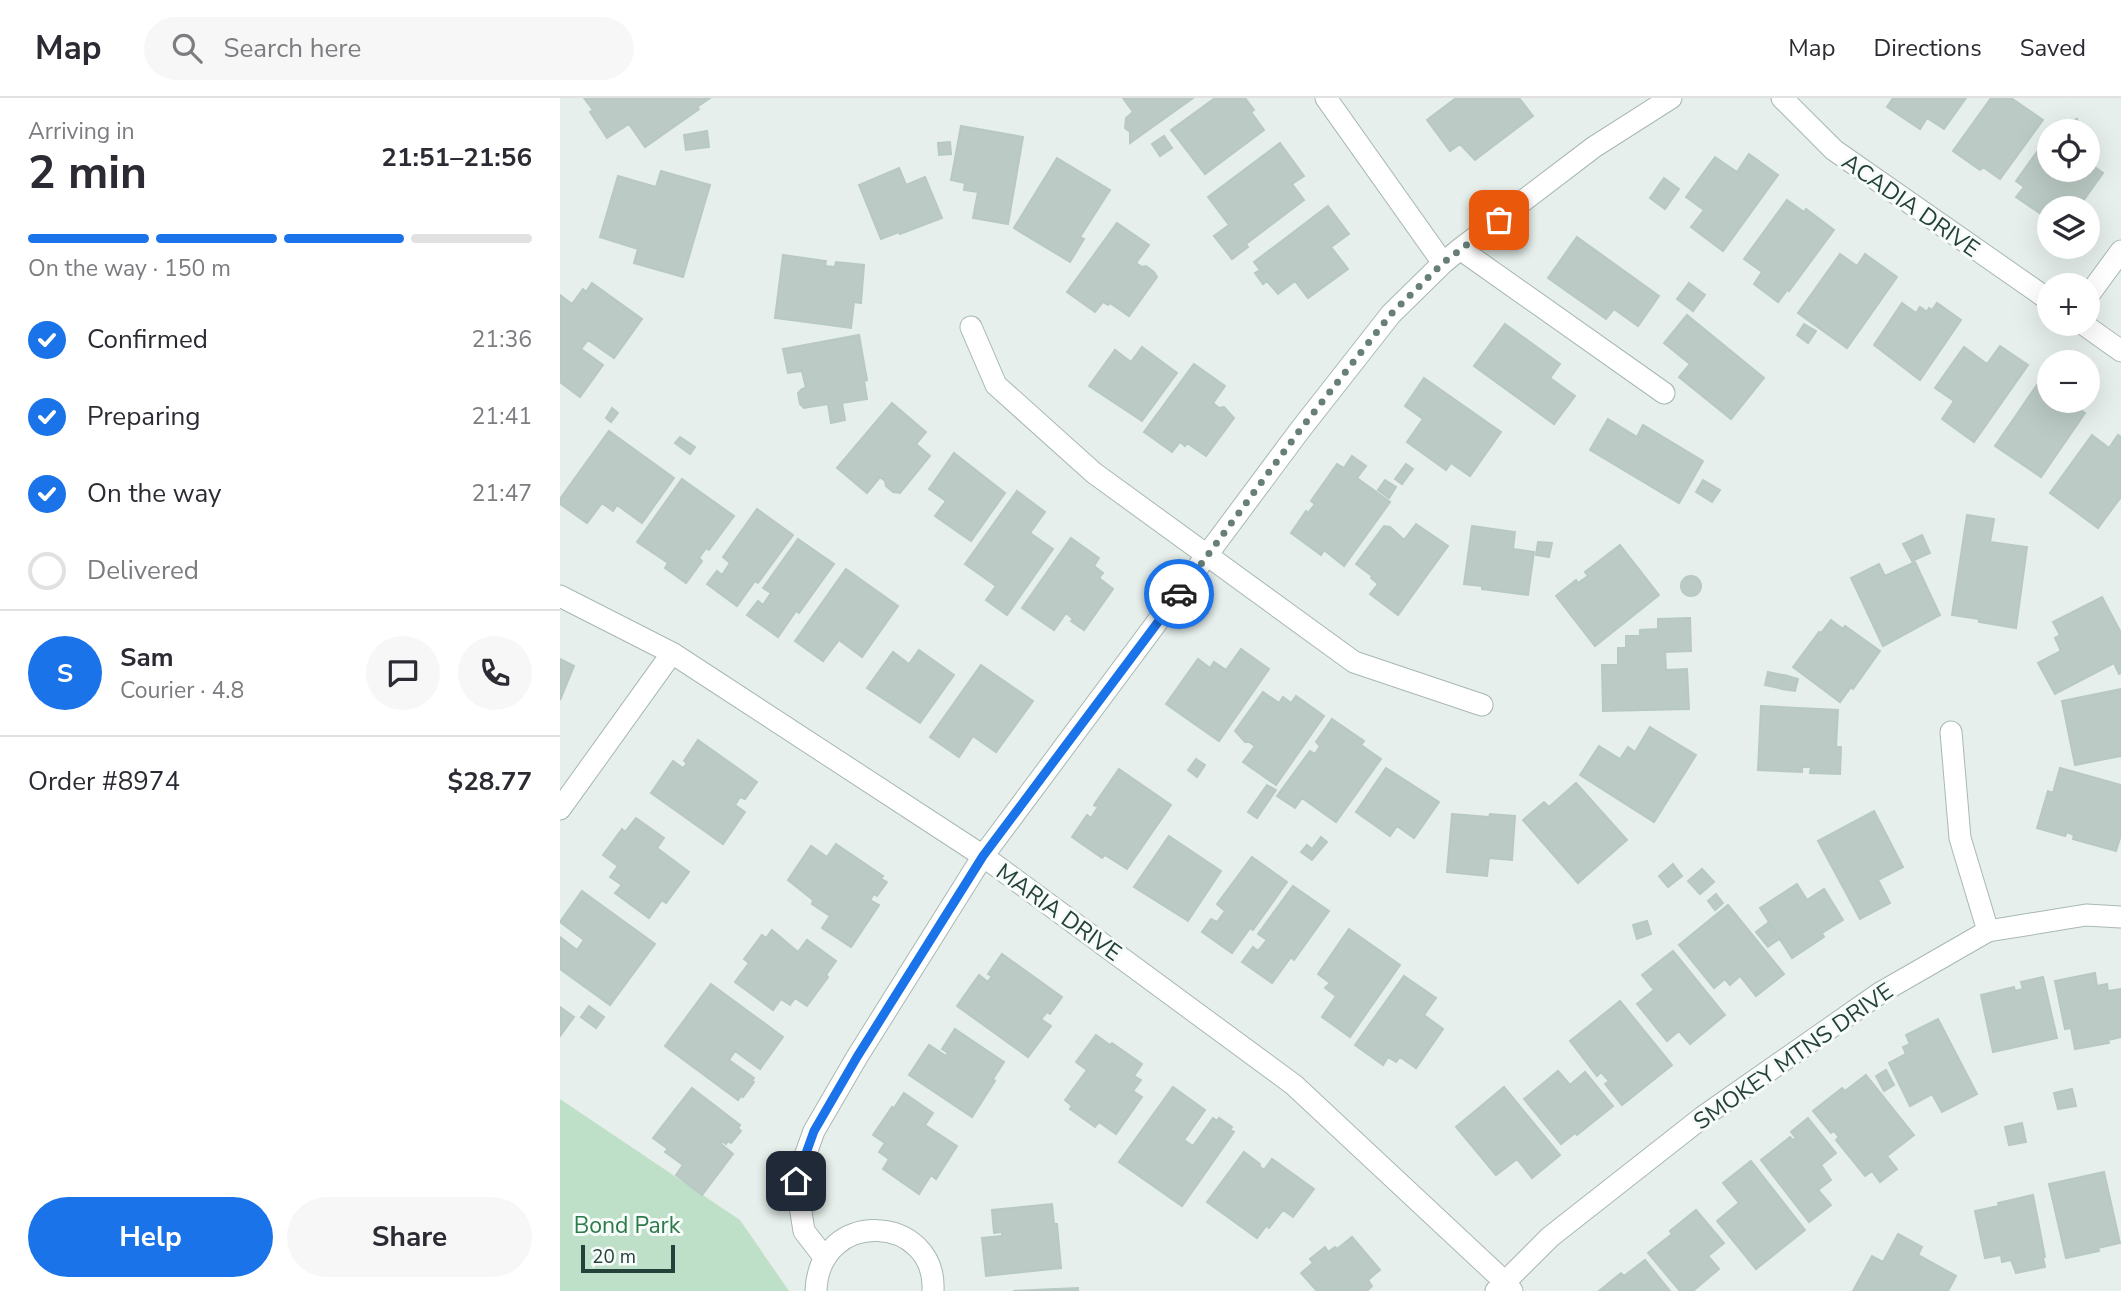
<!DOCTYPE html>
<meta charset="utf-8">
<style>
:root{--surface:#fff;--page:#f7f7f7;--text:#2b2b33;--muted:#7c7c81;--line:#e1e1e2;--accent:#1a73e8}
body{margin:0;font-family:"Nunito Sans",sans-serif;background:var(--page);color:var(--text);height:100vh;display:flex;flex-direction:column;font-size:26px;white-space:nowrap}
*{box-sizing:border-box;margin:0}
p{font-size:23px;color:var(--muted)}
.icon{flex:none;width:38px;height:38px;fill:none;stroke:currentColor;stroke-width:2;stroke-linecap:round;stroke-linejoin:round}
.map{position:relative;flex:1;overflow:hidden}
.details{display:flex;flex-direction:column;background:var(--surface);width:560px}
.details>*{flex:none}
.fabs{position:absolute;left:1477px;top:21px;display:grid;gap:14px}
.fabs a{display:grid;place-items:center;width:63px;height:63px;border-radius:50%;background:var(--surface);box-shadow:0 7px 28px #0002;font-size:35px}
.scale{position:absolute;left:21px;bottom:18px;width:94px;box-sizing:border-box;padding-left:7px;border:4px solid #24423a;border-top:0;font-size:19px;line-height:24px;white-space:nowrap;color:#24423a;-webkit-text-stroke:5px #f7fbf9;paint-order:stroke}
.pin{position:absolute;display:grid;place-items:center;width:60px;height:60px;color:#fff;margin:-30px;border-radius:14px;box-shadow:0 4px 10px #0006}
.courier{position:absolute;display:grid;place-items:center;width:70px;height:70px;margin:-35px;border:5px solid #1a73e8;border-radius:50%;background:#fff;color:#222;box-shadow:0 2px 9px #0007}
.overview em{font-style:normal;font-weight:700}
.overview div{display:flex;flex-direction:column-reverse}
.overview{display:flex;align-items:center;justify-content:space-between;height:119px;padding:0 28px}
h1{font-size:46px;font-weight:700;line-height:52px}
.bar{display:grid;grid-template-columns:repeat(4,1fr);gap:10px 7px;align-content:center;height:84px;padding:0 28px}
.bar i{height:9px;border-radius:5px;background:var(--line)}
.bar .active{background:var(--accent)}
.bar p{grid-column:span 4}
.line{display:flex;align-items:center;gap:18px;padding:0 28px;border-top:2px solid var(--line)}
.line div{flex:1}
.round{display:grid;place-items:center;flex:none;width:74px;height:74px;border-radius:37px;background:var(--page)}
ol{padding:0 28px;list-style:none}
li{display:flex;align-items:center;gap:21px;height:77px}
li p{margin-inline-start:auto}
li .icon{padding:7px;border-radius:50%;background:var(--accent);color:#fff;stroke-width:4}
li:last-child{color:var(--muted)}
li i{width:38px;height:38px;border:4px solid var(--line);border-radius:50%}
.button{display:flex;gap:14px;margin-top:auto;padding:14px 28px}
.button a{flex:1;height:80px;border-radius:42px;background:var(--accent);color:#fff;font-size:28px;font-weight:700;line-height:80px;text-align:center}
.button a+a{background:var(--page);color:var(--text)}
header{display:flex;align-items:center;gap:42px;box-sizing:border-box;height:98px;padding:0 35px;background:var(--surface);border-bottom:2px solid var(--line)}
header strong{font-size:33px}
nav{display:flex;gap:38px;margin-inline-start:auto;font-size:24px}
.search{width:490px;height:63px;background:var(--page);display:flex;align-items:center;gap:18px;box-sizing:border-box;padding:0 24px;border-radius:38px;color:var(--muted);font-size:26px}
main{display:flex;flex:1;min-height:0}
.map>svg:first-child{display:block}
.green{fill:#bfe0c8}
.building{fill:#bbcac4;stroke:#b8c9c2;stroke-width:2}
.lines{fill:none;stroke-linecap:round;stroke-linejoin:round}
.minor-casing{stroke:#a8b8b2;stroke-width:23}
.minor{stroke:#fff;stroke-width:21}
.done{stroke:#687f78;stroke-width:7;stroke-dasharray:0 12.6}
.route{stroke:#1a73e8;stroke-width:9}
.labels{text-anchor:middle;stroke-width:6;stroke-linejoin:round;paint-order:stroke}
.street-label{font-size:23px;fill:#24423a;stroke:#f7fbf9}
.park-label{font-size:23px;fill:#2d7a4b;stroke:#f7fbf9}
</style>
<header>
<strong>Map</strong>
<div class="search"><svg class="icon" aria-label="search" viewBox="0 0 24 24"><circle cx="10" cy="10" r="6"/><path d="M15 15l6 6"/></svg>Search here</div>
<nav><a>Map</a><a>Directions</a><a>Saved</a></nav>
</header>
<main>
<section class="details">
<div class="overview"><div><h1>2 min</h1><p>Arriving in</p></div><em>21:51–21:56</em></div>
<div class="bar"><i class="active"></i><i class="active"></i><i class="active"></i><i></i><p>On the way · 150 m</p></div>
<ol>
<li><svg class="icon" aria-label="check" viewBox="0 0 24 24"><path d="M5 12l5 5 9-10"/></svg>Confirmed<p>21:36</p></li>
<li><svg class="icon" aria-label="check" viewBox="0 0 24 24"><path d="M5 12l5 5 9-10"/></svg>Preparing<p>21:41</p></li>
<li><svg class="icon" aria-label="check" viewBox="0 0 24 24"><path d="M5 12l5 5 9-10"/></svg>On the way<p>21:47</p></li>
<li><i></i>Delivered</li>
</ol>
<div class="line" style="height:126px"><b class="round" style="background:var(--accent);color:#fff">S</b><div><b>Sam</b><p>Courier · 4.8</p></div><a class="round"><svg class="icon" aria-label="chat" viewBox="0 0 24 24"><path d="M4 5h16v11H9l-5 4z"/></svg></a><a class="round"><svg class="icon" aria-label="phone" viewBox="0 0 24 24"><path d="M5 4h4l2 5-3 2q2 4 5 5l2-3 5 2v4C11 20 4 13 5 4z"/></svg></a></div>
<div class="line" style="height:91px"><div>Order #8974</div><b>$28.77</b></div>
<div class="button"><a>Help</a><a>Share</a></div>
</section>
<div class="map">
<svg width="1561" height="1193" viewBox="0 0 1561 1193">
<rect width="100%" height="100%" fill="#e6efeb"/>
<path class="green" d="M0,1001L180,1122L229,1193H0Z"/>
<path class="building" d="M24,0H150L137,9L139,11L85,49L69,26L47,40L30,14L33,12Z
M563,0H633L570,45V34L565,30L566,20L573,14Z
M655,0H685L694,12L691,14L704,32L645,76L611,32Z
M896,0H959L973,18L915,62L900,46L890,53L867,22Z
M1333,0H1406L1384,31L1367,20L1360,31L1327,9Z
M1431,0H1451L1483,22L1440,81L1423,69L1420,72L1393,53Z
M1517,21L1519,33H1492L1498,24L1502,27Z
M401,28L463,39L448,126L413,120L418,94L404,92L405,85L391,82Z
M147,33L149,49L126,52L124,37Z
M1489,37V72H1528V64L1543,75L1518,110H1508L1501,105L1497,110H1493L1488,106L1481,116L1456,99L1464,89L1456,83Z
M604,38L612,50L600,58L592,46Z
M390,44L391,56L379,57L378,45Z
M720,45L744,78L732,86L744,102L686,146L688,149L672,161L654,138L669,127L648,99Z
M1189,56L1218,77L1163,153L1131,129L1144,112L1126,99L1155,59L1177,74Z
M497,60L550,92L520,139L524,141L510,164L454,130Z
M339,70L346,87L365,79L382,120L340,136L339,134L321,141L299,87Z
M101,73L150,87L123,179L74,165L78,151L40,139L58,78L96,89Z
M1104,80L1119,91L1105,111L1090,100Z
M1227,102L1244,114L1246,111L1274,132L1229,193L1228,191L1218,204L1194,186L1202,174L1184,161Z
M768,108L789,136L771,149L788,171L748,200L735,183L718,196L707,183L703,186L695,175L700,172L694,164Z
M557,125L589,147L576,165L582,169L586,168L594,174L597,179L569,218L550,205L548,207L543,204L535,214L507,194Z
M1017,139L1099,198L1078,228L1054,211L1046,221L988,180Z
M1280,156L1297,168L1305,156L1337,179L1287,250L1238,215Z
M223,157L266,163L265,168L275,169L276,164L304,167L301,205L294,204L291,230L215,220Z
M32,185L82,221L54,260L28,242L21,251L43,267L20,299L0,284V197L12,206L23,191L26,194Z
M1129,185L1145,197L1133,213L1117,201Z
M1342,205L1356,215L1360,209L1367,214L1369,210L1372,212L1377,205L1401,222L1360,282L1314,247Z
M1127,217L1204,280L1171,321L1119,279L1130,266L1104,245Z
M945,226L1000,266L990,280L1015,298L994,326L914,268Z
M1244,226L1256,233L1248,245L1237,237Z
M299,237L307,282L304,283L307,301L282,305L285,322L271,325L268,306L244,310L240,306L238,295L242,291L246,290L242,273L228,275L223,251Z
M1440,248L1468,267L1414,344L1382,321L1394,303L1375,290L1404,249L1427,266Z
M582,249L617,275L582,323L529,288L555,252L571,264Z
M634,266L665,288L653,305L659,310L664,309L674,320L646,358L627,345L625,348L620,344L612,354L584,334Z
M864,280L941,334L910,378L891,365L886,372L847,344L863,321L845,308Z
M1477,287L1489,295V303H1507L1525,315L1481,379L1435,348Z
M332,305L366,334L356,346L370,358L340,395L333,394L326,388L325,383L320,379L307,395L277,370Z
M52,310L58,315L51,324L46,320Z
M1048,321L1077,339L1083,327L1143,363L1119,405L1030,352Z
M49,333L114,380L82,425L57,407L53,413L42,405L27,425L0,406V401Z
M1532,337L1549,350L1558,337L1561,339V399L1538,430L1490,395Z
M120,339L135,349L130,356L115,345Z
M394,355L445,395L411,443L375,418L386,403L369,391Z
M792,358L806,368L797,380L830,404L784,468L764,452L761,457L731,435L746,413L748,415L755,406L751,403L777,366L784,370Z
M846,366L853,371L842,386L835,381Z
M122,381L174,418L149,452L146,450L139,460L142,463L126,485L105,470L108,465L77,444Z
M825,382L836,389L829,400L818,392Z
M1143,382L1160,392L1152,404L1136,394Z
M457,393L485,414L470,435L493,451L447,517L426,502L436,488L405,466Z
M197,411L233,437L198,485L195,483L177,508L147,486L157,473L162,477L170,465L163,459Z
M1407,417L1434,421L1430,444L1467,449L1456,530L1419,524V521L1392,517Z
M856,426L888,448L838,517L810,496L818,486L811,480L812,478L796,466L824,428L830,429L844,442Z
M912,428L955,434L953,451L974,454L968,497L922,491V488L904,486Z
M1362,437L1370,455L1352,463L1343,446Z
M511,440L539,460L534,468L543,475L539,480L553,491L524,532L511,523L513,521L506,515L494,532L462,510Z
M238,441L274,466L239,515L236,513L218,539L187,517L198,503L203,507L211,495L203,490Z
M978,444L992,445L989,459L976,457Z
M1060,447L1099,497L1035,548L996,498L1016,482L1018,485L1028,478L1025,474Z
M1355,464L1380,517L1323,548L1291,480L1319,466L1325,478Z
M286,471L338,508L302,559L279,542L263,563L235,543Z
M1121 488a10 10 0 1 1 20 0a10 10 0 1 1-20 0Z
M1542,499L1561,535V575L1559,576L1554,565L1495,596L1478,565L1501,553L1495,540L1500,537L1493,524Z
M1130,520L1131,553L1105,554L1106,572L1127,571L1129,611L1043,613L1042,567H1058V550H1066V538H1080V532L1098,531V521Z
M1271,522L1283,531L1285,528L1320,553L1293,591L1291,589L1280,604L1233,569L1259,534L1261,535Z
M681,551L709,571L659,643L606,606L638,561L650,570L654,564L666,572Z
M359,552L394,577L360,625L307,590L333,554L349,566Z
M0,561L14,568L0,602Z
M421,567L473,603L436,654L413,638L399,659L370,639Z
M1208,574L1222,577L1219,590L1205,587Z
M1224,577L1238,581L1235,593L1221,591Z
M1561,591V658L1515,667L1502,603Z
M703,594L719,605L723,599L731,605L736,598L764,618L716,687L683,664L695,648L689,644H685L675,633Z
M1201,608L1278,612L1276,649H1281L1280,676L1250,675L1251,669H1242V674L1198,672Z
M772,621L804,643L801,647L821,661L776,724L742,700L735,710L717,698L750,653L755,656L760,648L756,644Z
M1090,629L1136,657L1094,724L1020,677L1039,648L1060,661L1068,649L1075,654Z
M138,642L197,684L185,701L180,699L175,707L185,714L163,746L91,695L113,663L123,670L127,665L124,663Z
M636,661L645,667L637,679L628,672Z
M826,670L879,704L854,740L837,728L830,738L796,714Z
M1500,670L1561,687V737L1556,753L1513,741L1514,737L1507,734L1505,738L1477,730L1488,693L1493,695Z
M559,671L611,707L567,771L545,757L542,760L512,739L527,717L531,720L538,709L534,707Z
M1016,685L1067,742L1018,785L963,722L984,704L989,709Z
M707,687L716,692L697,720L688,714Z
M1314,713L1343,769L1318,782L1330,805L1300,821L1258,743Z
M892,716L929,719L930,716L955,718L952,762L929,760L927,778L887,774Z
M76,720L104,740L97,750L129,774L106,805L102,802L89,820L55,795L62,787L50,779L58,768L43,757L62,731L65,734Z
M609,738L661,773L628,823L574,789Z
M761,739L767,744L752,762L741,754L747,747L752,751Z
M276,746L323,778L321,781L327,784L317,798L314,796L310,802L319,807L291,849L262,830L270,818L252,806L253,802L228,782L251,748L267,759Z
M692,759L727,784L693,832L690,830L672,855L642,834L651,821L657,824L665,813L657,806Z
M1113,766L1122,778L1108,789L1099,778Z
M1142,771L1154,784L1140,796L1128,783Z
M1237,786L1247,802L1264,791L1283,822L1262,835L1264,839L1232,860L1200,810Z
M733,788L769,813L734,862L731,859L712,885L682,864L693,849L698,853L707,842L698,836Z
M22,793L95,846L50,907L0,871V839L17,852L24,842L0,824Z
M1156,796L1163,805L1155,812L1148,803Z
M1168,807L1224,876L1196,898L1180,878L1170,887L1165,881L1154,890L1119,847Z
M1087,823L1091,836L1077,841L1073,827Z
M1208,825L1219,841L1208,849L1196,834Z
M789,831L840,867L790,939L762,919L776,898L765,890L770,885L758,876Z
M212,832L238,854L247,842L276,863L266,877L268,879L247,908L235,900L230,907L221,901L213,912L175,884L189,865L184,861L202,837L206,840Z
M1113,853L1165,917L1130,946L1119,933L1107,943L1077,906L1094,892L1082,877Z
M442,856L502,899L490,916L487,914L481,921L491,928L468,959L397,908L419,877L428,884L432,878L428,876Z
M1535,875L1537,888L1547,886L1548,893L1561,891V939L1548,942L1549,945L1515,951L1511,930L1505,931L1495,883Z
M844,878L876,900L864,917L883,931L856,970L840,959L836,964L828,959L823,967L795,947Z
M1483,879L1497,940L1433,954L1421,897L1454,889L1455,893L1463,891L1461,884Z
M151,886L223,939L200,971L175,953L169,962L194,980L192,983L194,984L183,999L181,998L178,1002L105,948Z
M1060,903L1112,967L1062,1007L1045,986L1049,983L1041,974L1037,978L1010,943Z
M29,908L44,919L36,930L21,919Z
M0,909L14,919L0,938Z
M1378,921L1417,996L1382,1014L1372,996L1350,1008L1329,965L1346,956L1343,949L1350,946L1346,937Z
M395,931L444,964L433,981L435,983L412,1019L349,977L369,947L386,958L388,955L382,951Z
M536,937L550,947L552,945L582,966L574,978L581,982L573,993L582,999L556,1036L539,1024L535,1029L510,1011L512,1008L505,1002L527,972L516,964Z
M1326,972L1334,987L1324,993L1316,978Z
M998,973L1010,987L1025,974L1053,1008L1017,1037L1015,1035L1001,1046L964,1001Z
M1306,977L1354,1037L1327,1058L1337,1071L1320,1084L1312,1073L1305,1078L1276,1042L1279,1039L1274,1033L1271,1035L1253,1013L1282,990L1285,993Z
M613,989L645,1012L624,1042L633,1048L653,1020L657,1023L659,1020L672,1029L670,1032L674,1034L622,1108L559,1064Z
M944,989L1000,1057L972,1080L957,1061L936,1077L896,1029Z
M132,990L180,1027L178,1030L181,1033L171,1045L168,1043L166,1046L162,1043L161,1046L173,1056L142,1097L116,1077L123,1067L105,1054L108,1051L93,1040Z
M1512,991L1516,1008L1498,1011L1494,995Z
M344,995L373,1015L365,1027L397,1048L376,1081L371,1077L359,1096L323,1071L329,1061L319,1054L325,1045L313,1037L332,1009L334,1010Z
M1248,1020L1276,1055L1261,1067L1271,1082L1258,1092L1271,1107L1249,1124L1201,1062L1230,1039L1233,1042L1236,1040L1231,1034Z
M1462,1025L1466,1044L1449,1047L1445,1029Z
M684,1054L700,1066L699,1068L704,1072L712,1061L754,1091L733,1119L723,1112L709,1130L706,1128L697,1140L647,1104Z
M1191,1063L1245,1132L1196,1171L1157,1123L1179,1105L1163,1085Z
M1544,1074L1560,1145L1538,1150L1539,1153L1506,1160L1489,1086Z
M1473,1097L1485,1159L1483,1160L1485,1169L1456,1175L1451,1162L1442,1164L1441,1157L1425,1160L1415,1113L1439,1108L1438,1105Z
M492,1106L494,1126H497L501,1170L426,1178L422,1140L442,1138V1134L434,1135L432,1112Z
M1136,1112L1164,1145L1148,1158L1159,1171L1133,1193H1120L1088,1155L1112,1136L1110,1133Z
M1338,1136L1362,1149L1358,1157L1396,1178L1388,1193H1293L1312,1158L1323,1164Z
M792,1139L820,1172L808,1182L812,1188L807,1193H757L741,1175L753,1165L750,1161L765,1149L768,1154L775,1149L777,1151Z
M1085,1162L1110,1193H1039L1061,1175L1064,1178Z
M518,1190V1193H453Z"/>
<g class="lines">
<g class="minor-casing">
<path id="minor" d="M766,0L883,165
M1222,0L1274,52L1489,202
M900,151L1104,295
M1528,198L1561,153
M1523,226L1561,253
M411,229L436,287L534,375L794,564L922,607
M0,498L112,555L423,758L734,987L946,1185L952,1193
M1391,634L1400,740L1428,833
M0,711L112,555
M264,1159L244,1133L236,1083L254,1033L297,959L423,758L740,332L831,216L883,165L900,151L1034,49L1111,0
M256,1193C259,1109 377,1116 373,1193
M936,1193L990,1139L1144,1018L1320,895L1428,833L1526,817L1561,819"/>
</g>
<use href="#minor" class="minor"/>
</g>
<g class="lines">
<path class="done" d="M619,496L740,332L831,216L883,165L939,122"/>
<path class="route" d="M236,1083L254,1033L297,959L423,758L619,496"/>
</g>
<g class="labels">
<g class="street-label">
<text transform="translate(1351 107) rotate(35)" y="8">ACADIA DRIVE</text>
<text transform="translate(499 814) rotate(36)" y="8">MARIA DRIVE</text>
<text transform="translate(1233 958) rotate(-35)" y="8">SMOKEY MTNS DRIVE</text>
</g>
<g class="park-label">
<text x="67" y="1135">Bond Park</text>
</g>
</g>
</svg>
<div class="fabs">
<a><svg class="icon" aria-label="locate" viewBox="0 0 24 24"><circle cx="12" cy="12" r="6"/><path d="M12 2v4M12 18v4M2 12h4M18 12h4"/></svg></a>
<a><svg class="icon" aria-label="layers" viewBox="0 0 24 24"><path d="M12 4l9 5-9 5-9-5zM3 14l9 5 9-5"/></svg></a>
<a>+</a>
<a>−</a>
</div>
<div class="scale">20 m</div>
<div class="pin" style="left:939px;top:122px;background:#ea580c"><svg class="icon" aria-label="bag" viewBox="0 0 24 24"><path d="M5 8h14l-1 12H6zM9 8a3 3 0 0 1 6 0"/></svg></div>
<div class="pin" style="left:236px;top:1083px;background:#1f2937"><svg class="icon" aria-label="home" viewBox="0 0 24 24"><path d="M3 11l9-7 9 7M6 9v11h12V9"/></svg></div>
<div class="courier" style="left:619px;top:496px"><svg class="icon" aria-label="car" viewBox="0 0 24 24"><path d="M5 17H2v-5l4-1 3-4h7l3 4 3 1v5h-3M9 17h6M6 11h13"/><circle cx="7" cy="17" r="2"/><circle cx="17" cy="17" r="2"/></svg></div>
</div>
</main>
